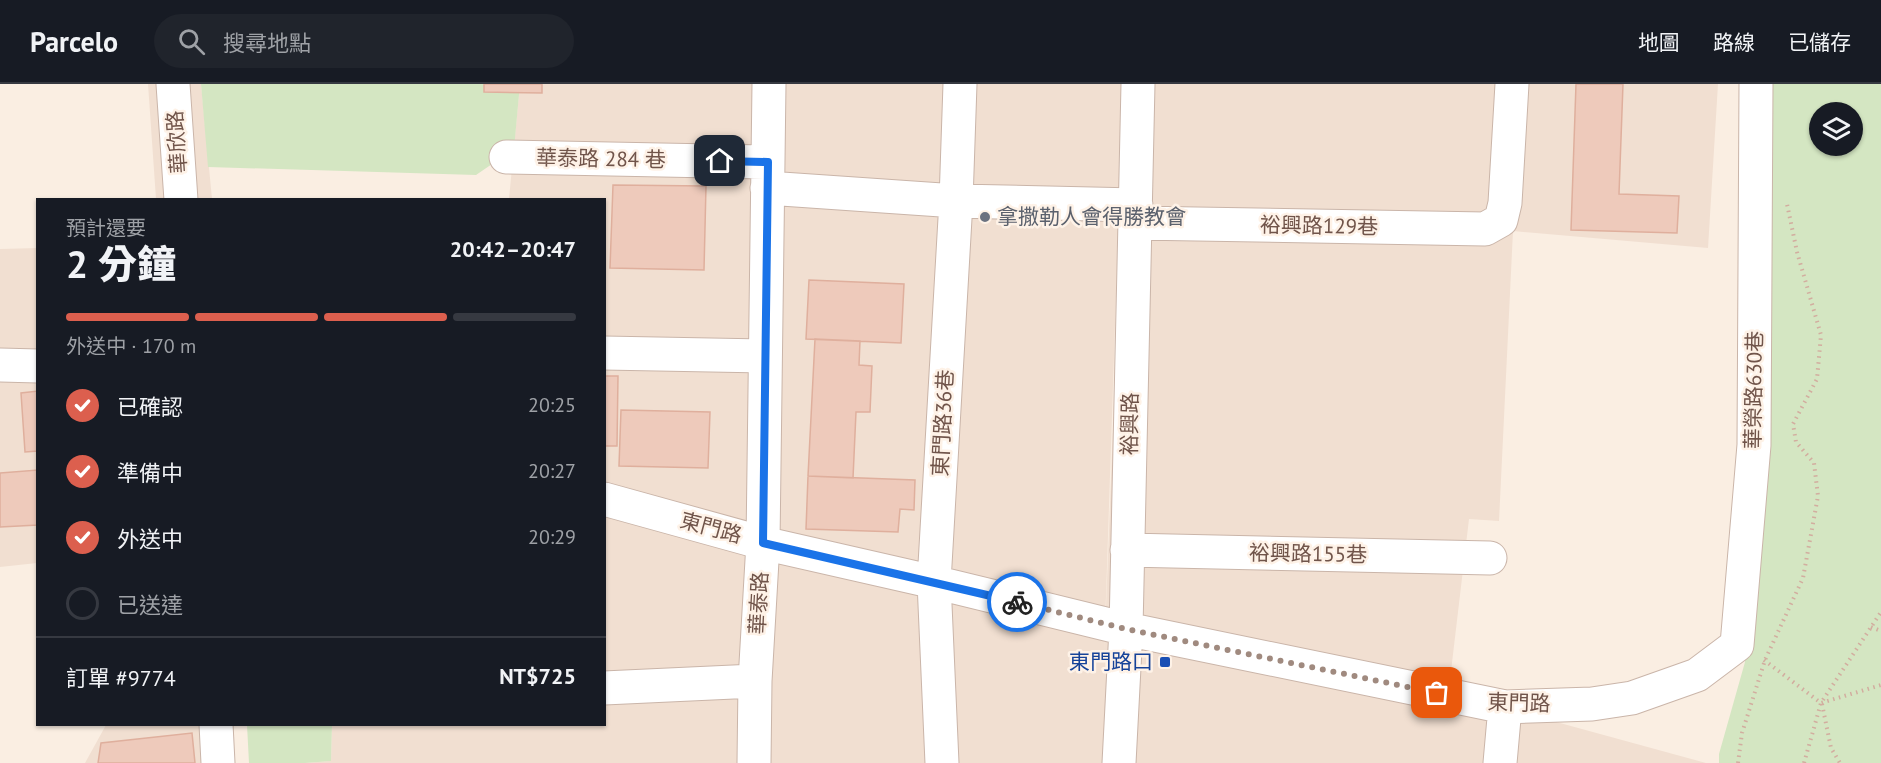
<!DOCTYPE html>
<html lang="zh-TW">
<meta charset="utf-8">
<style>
:root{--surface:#171b24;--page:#20242c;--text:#f1f3f6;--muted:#9ea1a6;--line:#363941;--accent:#dc5f4e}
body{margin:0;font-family:"PT Sans","Noto Sans TC",sans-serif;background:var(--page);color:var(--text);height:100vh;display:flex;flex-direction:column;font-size:22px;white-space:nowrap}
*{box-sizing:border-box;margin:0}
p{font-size:20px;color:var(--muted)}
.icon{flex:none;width:33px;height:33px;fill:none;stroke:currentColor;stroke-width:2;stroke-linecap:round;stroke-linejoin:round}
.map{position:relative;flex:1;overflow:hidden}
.panel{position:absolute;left:36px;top:114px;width:570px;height:528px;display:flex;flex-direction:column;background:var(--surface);border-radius:0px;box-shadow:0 2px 4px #0004}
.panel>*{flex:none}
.tools{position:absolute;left:1809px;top:18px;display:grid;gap:12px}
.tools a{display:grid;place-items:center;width:54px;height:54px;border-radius:50%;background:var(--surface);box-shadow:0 2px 4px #0004;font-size:30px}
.pin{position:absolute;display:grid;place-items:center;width:51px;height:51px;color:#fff;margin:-26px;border-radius:12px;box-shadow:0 3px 9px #0006}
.courier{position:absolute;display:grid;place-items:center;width:60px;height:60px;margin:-30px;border:4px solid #1a73e8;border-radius:50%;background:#fff;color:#222;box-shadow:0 2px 8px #0007}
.summary em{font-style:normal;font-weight:800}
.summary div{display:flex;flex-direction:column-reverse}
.summary{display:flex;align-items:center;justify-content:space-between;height:102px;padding:0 30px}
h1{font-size:39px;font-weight:800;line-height:45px}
.bar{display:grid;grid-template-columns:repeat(4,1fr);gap:9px 6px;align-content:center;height:72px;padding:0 30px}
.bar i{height:8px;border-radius:4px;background:var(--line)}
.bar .active{background:var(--accent)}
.bar p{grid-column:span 4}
.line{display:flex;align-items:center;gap:15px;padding:0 30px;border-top:2px solid var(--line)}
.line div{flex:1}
ol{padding:0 30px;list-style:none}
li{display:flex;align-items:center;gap:18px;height:66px}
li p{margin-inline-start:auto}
li .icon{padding:6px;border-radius:50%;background:var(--accent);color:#fff;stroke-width:4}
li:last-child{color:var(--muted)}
li i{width:33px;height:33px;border:3px solid var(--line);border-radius:50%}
header{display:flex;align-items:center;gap:36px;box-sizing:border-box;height:84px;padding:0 30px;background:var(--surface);border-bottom:2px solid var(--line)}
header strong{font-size:28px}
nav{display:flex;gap:33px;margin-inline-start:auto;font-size:21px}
.search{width:420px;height:54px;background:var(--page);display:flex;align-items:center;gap:15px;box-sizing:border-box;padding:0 21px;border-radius:33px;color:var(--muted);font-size:22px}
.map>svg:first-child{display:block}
.residential{fill:#f1dfd1}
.green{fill:#d4e6c2;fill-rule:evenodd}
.building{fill:#eecabb;stroke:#dfaf9d;stroke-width:1.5}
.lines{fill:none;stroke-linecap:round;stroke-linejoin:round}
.minor-casing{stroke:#cab5a9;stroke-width:35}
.path{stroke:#d2ad9f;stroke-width:4;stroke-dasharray:1.5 4.5;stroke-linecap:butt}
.minor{stroke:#fff;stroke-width:33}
.done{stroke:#a08a7f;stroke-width:6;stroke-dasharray:0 10.8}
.route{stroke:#1a73e8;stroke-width:8}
.worship-dot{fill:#6b7280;stroke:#fef2e7;stroke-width:2}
.transit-dot{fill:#1a4fb4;stroke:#fef2e7;stroke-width:2}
.labels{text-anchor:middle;stroke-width:5;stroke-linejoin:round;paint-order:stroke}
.street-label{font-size:21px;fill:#70544a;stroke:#fef2e7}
.worship-label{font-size:21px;fill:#5b616d;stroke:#fef2e7;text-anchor:start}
.transit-label{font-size:21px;fill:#164399;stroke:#fef2e7;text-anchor:end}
</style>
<header>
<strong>Parcelo</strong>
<div class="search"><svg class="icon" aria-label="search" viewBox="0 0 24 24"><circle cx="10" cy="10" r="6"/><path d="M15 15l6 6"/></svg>搜尋地點</div>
<nav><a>地圖</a><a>路線</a><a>已儲存</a></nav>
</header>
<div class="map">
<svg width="1881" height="679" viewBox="0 0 1881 679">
<rect width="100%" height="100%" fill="#faeee2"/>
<path class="residential" d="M148,0H201L212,115H156Z
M520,0H1123L1104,573L1120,166L1124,0H1718L1708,164L1513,147L1499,437L1469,435L1449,604L1549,636L1706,679H305L331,677L332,641L604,640V116L509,115Z
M38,164L37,479L0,483V165Z
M106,641H203L207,679H85Z"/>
<path class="green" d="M201,0H520L514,65L476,91L208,83Z
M1765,0H1881V679H1719V670L1745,578L1765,207ZM1820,28H1852V62H1820Z
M247,641H332L331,677L305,679H249Z"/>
<path class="building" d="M484,0H542V9L484,8Z
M1576,0H1623L1619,110L1679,112L1677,149L1571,146Z
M613,101L706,102L704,186L610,184Z
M809,196L904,200L901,259L806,255Z
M815,255L860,257L859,281L872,282L870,328H856L853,394L808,392Z
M604,292H618L617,362H604Z
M38,307V367L25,368L21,309Z
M621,326L710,328L708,384L619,382Z
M38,386V441L0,443V389Z
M808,392L915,396L914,426L900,425L898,448L806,445Z
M192,649L195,679H98L101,659Z"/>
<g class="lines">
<g class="minor-casing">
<path id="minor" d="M173,0L181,116
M506,73L768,78
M767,104L956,117L1136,121
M1136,139L1485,145L1501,136L1505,119L1512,0
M604,269L765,272
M0,281L38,282
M604,415L763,459L934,498L1126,545L1505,623L1592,620L1632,614L1697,591L1737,561L1754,361L1756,0
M1127,466L1490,474
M604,604L755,597
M216,640L218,679
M754,679L755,597L763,459L769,0
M942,679L934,498L956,117L960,0
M1119,679L1126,545L1138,0
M1500,679L1505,623"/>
</g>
<path class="path" d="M1871,543L1881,547
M1764,576L1821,619L1881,601
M1822,620L1831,664L1840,679
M1738,679L1742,649L1765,576L1803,494L1818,412L1814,379L1796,358L1793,340L1817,295L1821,251L1797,168L1787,120
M1804,679L1821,619L1881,528"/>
<use href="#minor" class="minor"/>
</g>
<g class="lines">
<path class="done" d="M1017,518L1126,545L1437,609"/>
<path class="route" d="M720,77L768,78L763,459L1017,518"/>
</g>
<circle class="worship-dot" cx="985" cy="133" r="6"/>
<rect class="transit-dot" x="1159" y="572" width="12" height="12" rx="3"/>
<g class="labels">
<g class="street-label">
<text transform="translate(177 58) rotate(-94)" y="7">華欣路</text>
<text transform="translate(601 75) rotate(1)" y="7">華泰路 284 巷</text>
<text transform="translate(1319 142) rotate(1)" y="7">裕興路129巷</text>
<text transform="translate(1754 306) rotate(-89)" y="7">華榮路630巷</text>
<text transform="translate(943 339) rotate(-87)" y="7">東門路36巷</text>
<text transform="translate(1130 340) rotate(-89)" y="7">裕興路</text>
<text transform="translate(711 444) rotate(15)" y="7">東門路</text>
<text transform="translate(1308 470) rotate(1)" y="7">裕興路155巷</text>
<text transform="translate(759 519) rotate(-87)" y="7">華泰路</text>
<text transform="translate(1519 619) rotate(2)" y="7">東門路</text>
</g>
<g class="worship-label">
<text x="997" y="140">拿撒勒人會得勝教會</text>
</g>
<g class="transit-label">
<text x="1153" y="585">東門路口</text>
</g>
</g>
</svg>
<div class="tools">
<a><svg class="icon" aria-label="layers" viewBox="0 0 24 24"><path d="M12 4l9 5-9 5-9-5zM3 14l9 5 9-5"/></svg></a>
</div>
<div class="pin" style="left:1437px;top:609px;background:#ea580c"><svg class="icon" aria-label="bag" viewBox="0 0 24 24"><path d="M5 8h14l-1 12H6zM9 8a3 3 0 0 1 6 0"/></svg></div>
<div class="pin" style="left:720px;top:77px;background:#1f2937"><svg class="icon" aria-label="home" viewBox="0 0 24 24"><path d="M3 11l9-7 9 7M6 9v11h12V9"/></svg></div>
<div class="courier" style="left:1017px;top:518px"><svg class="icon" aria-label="bike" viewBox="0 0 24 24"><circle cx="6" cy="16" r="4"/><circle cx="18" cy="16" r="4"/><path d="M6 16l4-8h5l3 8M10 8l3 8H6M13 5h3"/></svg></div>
<section class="panel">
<div class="summary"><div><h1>2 分鐘</h1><p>預計還要</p></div><em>20:42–20:47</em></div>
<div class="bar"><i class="active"></i><i class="active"></i><i class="active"></i><i></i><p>外送中 · 170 m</p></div>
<ol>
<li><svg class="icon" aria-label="check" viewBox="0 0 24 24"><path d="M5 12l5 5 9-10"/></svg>已確認<p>20:25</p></li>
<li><svg class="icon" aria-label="check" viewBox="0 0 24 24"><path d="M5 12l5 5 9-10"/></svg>準備中<p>20:27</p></li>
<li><svg class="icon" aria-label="check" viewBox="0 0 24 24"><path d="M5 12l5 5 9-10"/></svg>外送中<p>20:29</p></li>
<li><i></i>已送達</li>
</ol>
<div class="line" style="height:78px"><div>訂單 #9774</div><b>NT$725</b></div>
</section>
</div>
